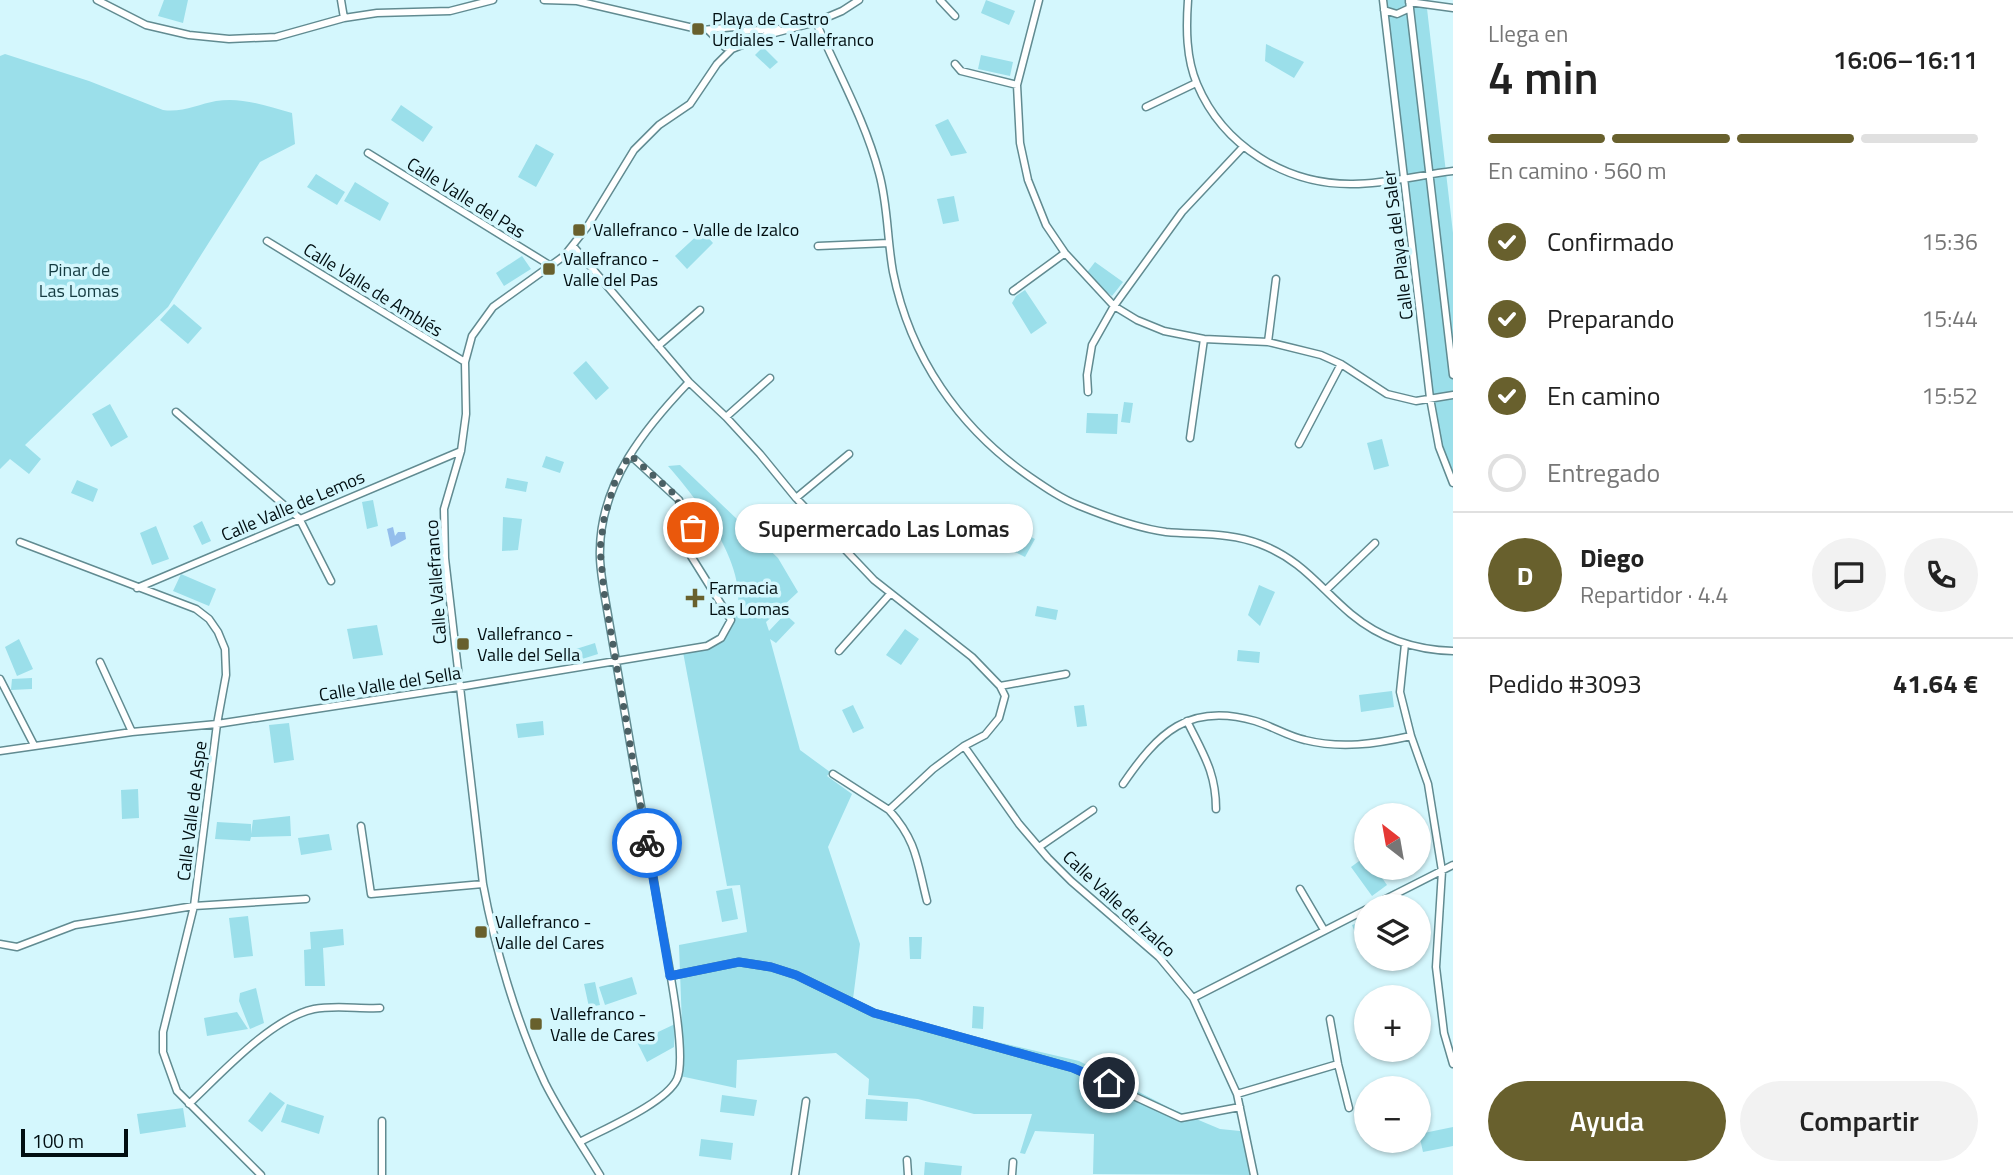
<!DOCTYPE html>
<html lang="es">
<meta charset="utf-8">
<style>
:root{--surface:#fff;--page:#f2f2f2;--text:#222;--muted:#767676;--line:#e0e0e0;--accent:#68602d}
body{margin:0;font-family:"Titillium Web",sans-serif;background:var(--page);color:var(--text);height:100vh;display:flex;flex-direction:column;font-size:26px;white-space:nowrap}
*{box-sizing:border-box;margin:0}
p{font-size:23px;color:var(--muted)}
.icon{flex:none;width:38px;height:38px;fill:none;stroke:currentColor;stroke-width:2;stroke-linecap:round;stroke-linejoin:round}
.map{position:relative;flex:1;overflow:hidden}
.sheet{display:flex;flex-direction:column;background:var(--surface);width:560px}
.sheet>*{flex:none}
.needle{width:46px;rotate:329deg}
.fabs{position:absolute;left:1354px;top:803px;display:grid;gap:14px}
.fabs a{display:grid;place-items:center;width:77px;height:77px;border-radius:50%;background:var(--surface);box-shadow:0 2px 5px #0004;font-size:35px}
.scale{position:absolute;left:21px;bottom:18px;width:107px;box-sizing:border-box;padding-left:7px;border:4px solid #010e11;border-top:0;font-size:19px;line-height:24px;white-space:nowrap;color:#010e11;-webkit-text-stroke:5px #d4f7fd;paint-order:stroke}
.pin{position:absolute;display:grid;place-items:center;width:60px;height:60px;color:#fff;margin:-30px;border:4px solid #fff;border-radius:50%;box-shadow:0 2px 7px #0007}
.courier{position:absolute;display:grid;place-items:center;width:70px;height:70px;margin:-35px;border:5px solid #1a73e8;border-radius:50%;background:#fff;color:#222;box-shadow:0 2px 9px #0007}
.bubble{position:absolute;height:49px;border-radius:24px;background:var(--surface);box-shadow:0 2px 5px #0004;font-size:23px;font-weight:600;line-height:49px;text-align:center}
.head em{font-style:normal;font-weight:600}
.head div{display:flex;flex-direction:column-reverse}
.head{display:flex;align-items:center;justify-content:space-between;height:119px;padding:0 35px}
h1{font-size:46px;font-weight:600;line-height:52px}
.bar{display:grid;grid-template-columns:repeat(4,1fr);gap:10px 7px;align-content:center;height:84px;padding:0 35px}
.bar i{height:9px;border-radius:5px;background:var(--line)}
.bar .selected{background:var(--accent)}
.bar p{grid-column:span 4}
.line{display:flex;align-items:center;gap:18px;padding:0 35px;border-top:2px solid var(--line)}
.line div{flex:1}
.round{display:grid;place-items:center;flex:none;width:74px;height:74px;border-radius:37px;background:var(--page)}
ol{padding:0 35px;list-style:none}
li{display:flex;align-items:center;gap:21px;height:77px}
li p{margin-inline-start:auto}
li .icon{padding:7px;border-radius:50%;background:var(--accent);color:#fff;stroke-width:4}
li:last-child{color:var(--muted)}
li i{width:38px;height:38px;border:4px solid var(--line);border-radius:50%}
.primary-button{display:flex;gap:14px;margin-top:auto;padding:14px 35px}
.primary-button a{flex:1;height:80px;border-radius:42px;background:var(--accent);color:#fff;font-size:28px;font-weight:600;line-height:80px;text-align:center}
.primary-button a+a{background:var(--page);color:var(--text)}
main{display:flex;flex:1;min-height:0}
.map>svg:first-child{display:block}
.green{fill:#9bdfea}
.water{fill:#94beec}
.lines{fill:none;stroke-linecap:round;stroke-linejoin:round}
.street-casing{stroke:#618b91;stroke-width:9}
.street{stroke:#fff;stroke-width:6}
.done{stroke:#4b6064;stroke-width:7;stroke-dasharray:0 12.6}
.route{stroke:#1a73e8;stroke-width:9}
.poi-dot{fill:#68602d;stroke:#d4f7fd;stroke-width:2.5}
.labels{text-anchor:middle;stroke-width:7;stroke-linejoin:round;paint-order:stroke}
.poi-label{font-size:18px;fill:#010e11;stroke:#d4f7fd;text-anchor:start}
.street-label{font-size:18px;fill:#010e11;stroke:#d4f7fd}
.park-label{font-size:18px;fill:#143a40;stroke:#d4f7fd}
</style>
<main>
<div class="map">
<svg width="1453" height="1175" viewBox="0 0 1453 1175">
<rect width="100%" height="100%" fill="#d4f7fd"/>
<path class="green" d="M164,0H188L183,23L158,16Z
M986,0L1015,11L1009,25L981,13Z
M1380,0H1426L1453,233V488L1441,454L1429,402Z
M1266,44L1304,62L1294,78L1265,61Z
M763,47L778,62L770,69L755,55Z
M5,54L89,81L163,110C182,113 199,104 216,101C243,97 266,106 292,113L295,144L260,162L168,307L25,445L41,459L29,474L10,459L0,469V56Z
M981,55L1013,62L1010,76L978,69Z
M401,105L433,127L423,142L391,120Z
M948,119L967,153L951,156L935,125Z
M536,144L554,154L536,187L518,177Z
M316,174L345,192L337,205L307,187Z
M355,182L389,203L380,221L344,201Z
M954,196L959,221L943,224L937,199Z
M702,231L713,243L687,269L675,256Z
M522,256L531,269L504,286L496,273Z
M1095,262L1123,282L1112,296L1085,275Z
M1025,290L1047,323L1031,334L1012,303L1016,296Z
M174,304L202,328L188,344L160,320Z
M586,361L609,388L596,400L573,373Z
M1124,402L1133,403L1130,423L1121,422Z
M110,404L128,437L111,447L92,414Z
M1087,413L1118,414L1117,434L1086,433Z
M1382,439L1389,466L1374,470L1367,443Z
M546,456L564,462L560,473L542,467Z
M680,465L778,558L798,592L766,622L769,631L785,614L795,623L776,643L770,639L800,750L830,772L827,776L852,794L828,847L860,944L853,999L880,1011L925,1025L1079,1061L1170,1108L1220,1129L1250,1132L1253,1175L1093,1174L1094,1134L1035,1131L1025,1154L1020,1153L1032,1114H974L918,1099L868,1095L869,1079L836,1053L737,1060L736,1088L680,1076L683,1052L679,945L747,932L740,885L727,886L683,652C694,648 715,645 723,637C769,590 700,502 668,466Z
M507,478L528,482L526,492L505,488Z
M77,480L98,489L93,502L71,493Z
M373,500L378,526L367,529L362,502Z
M503,517L522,519L518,550L502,551Z
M202,521L211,541L202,545L193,526Z
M156,526L169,559L152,565L140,533Z
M1025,534L1035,539L1025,557L1015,552Z
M181,574L216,589L209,606L173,591Z
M1259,585L1275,592L1260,626L1248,615Z
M1037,606L1058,610L1056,620L1035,616Z
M377,625L383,655L353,659L347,629Z
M905,629L919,639L901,665L886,655Z
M19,639L33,669L17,676L5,647Z
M595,643L598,654L579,660L576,649Z
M1238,650L1260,652L1259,663L1237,661Z
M32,678V689L11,690L12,679Z
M1392,691L1394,707L1361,712L1359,695Z
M853,705L864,728L853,733L842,710Z
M1084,705L1087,726L1077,727L1074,706Z
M543,721L544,735L518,738L516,724Z
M289,723L294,760L274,763L269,725Z
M138,789L139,818L122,819L121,790Z
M290,816L291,836L251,837L250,841L215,839L217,822L251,824V834L253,820Z
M329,834L332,850L301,855L298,838Z
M1366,856L1367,868H1375L1387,885L1372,896L1351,867Z
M732,888L738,919L722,922L716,891Z
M248,916L253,956L234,958L229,918Z
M1367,920V959H1370L1366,961L1352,925Z
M343,929L344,945L323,948L325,986H305L304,950L311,949L310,932Z
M909,937H922L921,959H910Z
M632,977L637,994L605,1005L599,987Z
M595,982L600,1005L589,1007L584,984Z
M256,988L264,1023L250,1029L239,1001L240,993Z
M973,1006L984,1007L983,1029L972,1028Z
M237,1012L248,1029L207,1036L204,1018Z
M675,1024L674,1047L647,1062L637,1042Z
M270,1092L285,1103L262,1132L248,1121Z
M722,1095L757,1100L754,1116L720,1112Z
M866,1099L908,1102L907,1121L865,1119Z
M287,1104L324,1116L319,1134L281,1122Z
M183,1108L186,1127L140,1134L137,1114Z
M1453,1127V1146L1423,1152L1419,1134Z
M701,1139L733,1143L731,1160L699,1156Z
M925,1162L962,1166L961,1175H924Z"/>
<path class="water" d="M393,527L395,536L398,532H405L406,539L391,547L387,529Z"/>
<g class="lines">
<g class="street-casing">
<path id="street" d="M97,0L146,25L189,35L229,39L276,37L344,18L377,13L450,11L493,0
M341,0L344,18
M544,0L577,1L702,30L735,27L743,35L741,45
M940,0L955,16
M1039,0L1017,85L1020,143L1028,180L1046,225L1065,253L1114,306L1137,320L1164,331L1204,339L1268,342L1321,355L1341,364L1387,394L1416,401L1453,395
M1188,0C1186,28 1186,58 1197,84C1223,146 1286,185 1353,184C1386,184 1420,175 1453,171
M1383,0L1430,398L1439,447L1453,483
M1409,0L1453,375
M1409,2L1453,8
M1384,10L1397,14L1410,8
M816,22C837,71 865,120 879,173C888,205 887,239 893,272C910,357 959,428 1030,477C1046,488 1062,499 1080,506C1107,517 1137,528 1166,532C1197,535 1230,532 1260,544C1302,560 1319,587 1351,614C1381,639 1415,650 1453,651
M709,31L725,47L732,49
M741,31L778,29
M955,64L961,71L1017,85
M1146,107L1196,83
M368,153L551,266
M267,241L465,362
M573,246L689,382L726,417L760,454L796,498L874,580L972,657L1000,686L1005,696L999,718L985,735L964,746L1019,824L1048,858L1071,881L1159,957L1193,998L1237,1094L1254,1175
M818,246L889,243
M1013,291L1065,253
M1268,342L1276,279
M658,346L700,310
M1088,392L1087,375L1092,345L1114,306L1182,212L1243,147
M176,412L299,518L331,581
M726,417L770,378
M1190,438L1204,339
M1299,444L1341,364
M796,498L849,454
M20,542L196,609L209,619L218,632L225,649L226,675L217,724L194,906L163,1032V1052L177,1091L261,1175
M137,588L461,451
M1326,590L1375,543
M1405,644L1400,692L1411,736L1428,784L1442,871L1436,967L1444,1033L1453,1064
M839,651L890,594
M100,662L132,732
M0,679L34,745
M1000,686L1066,674
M1187,721C1203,754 1216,772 1216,809
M0,751L132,732L217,724L459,687L707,646L721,638L731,620L691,556L693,528L679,500L630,455
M833,774L889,810
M1123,784C1158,733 1188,702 1255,721C1272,726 1287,736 1305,740C1341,749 1375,744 1411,736
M361,826L371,894L483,884
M1039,847L1093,810
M1300,889L1324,930
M927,901C917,862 917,841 889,810L933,769L964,746
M1372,906L1453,865
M0,944L17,947L75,925L194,906L306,899
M670,976L739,962L771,967L796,975L874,1013L1073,1068L1181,1118L1240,1107
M1193,998L1367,909
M1330,1019L1338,1064L1349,1108
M1237,1094L1338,1064
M189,1104C220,1075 271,1018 314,1009C335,1005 359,1009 380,1008
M382,1121V1175
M580,1142C604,1129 666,1103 677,1079C688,1055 666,952 661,922C642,812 623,702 604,592C602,578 599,563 600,549C601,482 645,428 689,382
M907,1160L908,1175
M600,1175C582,1145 561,1115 545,1083C517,1023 495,949 483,884L445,558L444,509L461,451L466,414L465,362L472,336L493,307L564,256L587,227L634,150L659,125L690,104L717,64L732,49L767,35L816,22L842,11L859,0
M795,1175L806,1101
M1012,1175L1013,1162"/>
</g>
<use href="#street" class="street"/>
</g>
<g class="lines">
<path class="done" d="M647,843L604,592L600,549L604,519L616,478L630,455L672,492L693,528"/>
<path class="route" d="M647,843L670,976L739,962L771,967L796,975L874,1013L1073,1068L1109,1083"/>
</g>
<g class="poi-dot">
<rect x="691" y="22" width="14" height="14" rx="3.5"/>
<rect x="572" y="223" width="14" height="14" rx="3.5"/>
<rect x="542" y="262" width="14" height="14" rx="3.5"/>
<path d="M691.5 587.5h7v7h7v7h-7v7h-7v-7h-7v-7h7z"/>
<rect x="456" y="637" width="14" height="14" rx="3.5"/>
<rect x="474" y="925" width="14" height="14" rx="3.5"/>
<rect x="529" y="1017" width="14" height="14" rx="3.5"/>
</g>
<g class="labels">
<g class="poi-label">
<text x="712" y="25">Playa de Castro<tspan x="712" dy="21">Urdiales - Vallefranco</tspan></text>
<text x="593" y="236">Vallefranco - Valle de Izalco</text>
<text x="563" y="265">Vallefranco -<tspan x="563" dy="21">Valle del Pas</tspan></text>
<text x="709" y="594">Farmacia<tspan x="709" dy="21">Las Lomas</tspan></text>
<text x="477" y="640">Vallefranco -<tspan x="477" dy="21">Valle del Sella</tspan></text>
<text x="495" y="928">Vallefranco -<tspan x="495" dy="21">Valle del Cares</tspan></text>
<text x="550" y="1020">Vallefranco -<tspan x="550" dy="21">Valle de Cares</tspan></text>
</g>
<g class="street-label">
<text transform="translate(466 198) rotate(32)" y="6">Calle Valle del Pas</text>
<text transform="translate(1398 245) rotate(-97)" y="6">Calle Playa del Saler</text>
<text transform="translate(373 290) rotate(32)" y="6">Calle Valle de Amblés</text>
<text transform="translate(293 506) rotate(-23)" y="6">Calle Valle de Lemos</text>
<text transform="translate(436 582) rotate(-94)" y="6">Calle Vallefranco</text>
<text transform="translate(390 684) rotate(-9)" y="6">Calle Valle del Sella</text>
<text transform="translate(192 811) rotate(-83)" y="6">Calle Valle de Aspe</text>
<text transform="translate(1119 904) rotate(43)" y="6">Calle Valle de Izalco</text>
</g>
<g class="park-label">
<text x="79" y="276">Pinar de<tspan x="79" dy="21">Las Lomas</tspan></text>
</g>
</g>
</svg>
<div class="fabs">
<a><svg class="needle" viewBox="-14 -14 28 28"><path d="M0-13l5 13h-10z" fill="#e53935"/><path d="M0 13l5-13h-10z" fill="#767676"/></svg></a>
<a><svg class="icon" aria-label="layers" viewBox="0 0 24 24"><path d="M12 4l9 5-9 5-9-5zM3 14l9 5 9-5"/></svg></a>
<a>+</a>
<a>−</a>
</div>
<div class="scale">100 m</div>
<div class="pin" style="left:693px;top:528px;background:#ea580c"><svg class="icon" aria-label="bag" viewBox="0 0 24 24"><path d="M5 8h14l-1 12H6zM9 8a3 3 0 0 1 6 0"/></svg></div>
<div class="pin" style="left:1109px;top:1083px;background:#1f2937"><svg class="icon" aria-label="home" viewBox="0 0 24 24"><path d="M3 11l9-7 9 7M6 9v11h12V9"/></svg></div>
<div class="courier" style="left:647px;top:843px"><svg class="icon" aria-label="bike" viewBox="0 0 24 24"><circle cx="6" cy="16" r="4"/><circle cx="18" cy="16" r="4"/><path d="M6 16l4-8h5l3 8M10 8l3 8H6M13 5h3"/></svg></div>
<div class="bubble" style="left:735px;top:504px;width:298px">Supermercado Las Lomas</div>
</div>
<section class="sheet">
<div class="head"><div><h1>4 min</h1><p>Llega en</p></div><em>16:06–16:11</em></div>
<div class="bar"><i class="selected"></i><i class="selected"></i><i class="selected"></i><i></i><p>En camino · 560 m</p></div>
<ol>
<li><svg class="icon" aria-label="check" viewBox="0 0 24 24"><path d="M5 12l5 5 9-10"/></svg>Confirmado<p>15:36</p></li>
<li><svg class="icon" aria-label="check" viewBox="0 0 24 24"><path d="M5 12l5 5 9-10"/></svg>Preparando<p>15:44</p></li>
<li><svg class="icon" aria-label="check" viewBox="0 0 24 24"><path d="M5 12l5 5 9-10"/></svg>En camino<p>15:52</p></li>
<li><i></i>Entregado</li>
</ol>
<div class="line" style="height:126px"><b class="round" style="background:var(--accent);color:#fff">D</b><div><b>Diego</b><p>Repartidor · 4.4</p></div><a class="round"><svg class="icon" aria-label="chat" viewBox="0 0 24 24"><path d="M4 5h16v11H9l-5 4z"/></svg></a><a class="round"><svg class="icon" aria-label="phone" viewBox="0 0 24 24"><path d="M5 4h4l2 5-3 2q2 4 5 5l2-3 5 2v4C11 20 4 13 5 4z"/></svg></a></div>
<div class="line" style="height:91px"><div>Pedido #3093</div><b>41.64 €</b></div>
<div class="primary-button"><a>Ayuda</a><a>Compartir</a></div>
</section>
</main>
